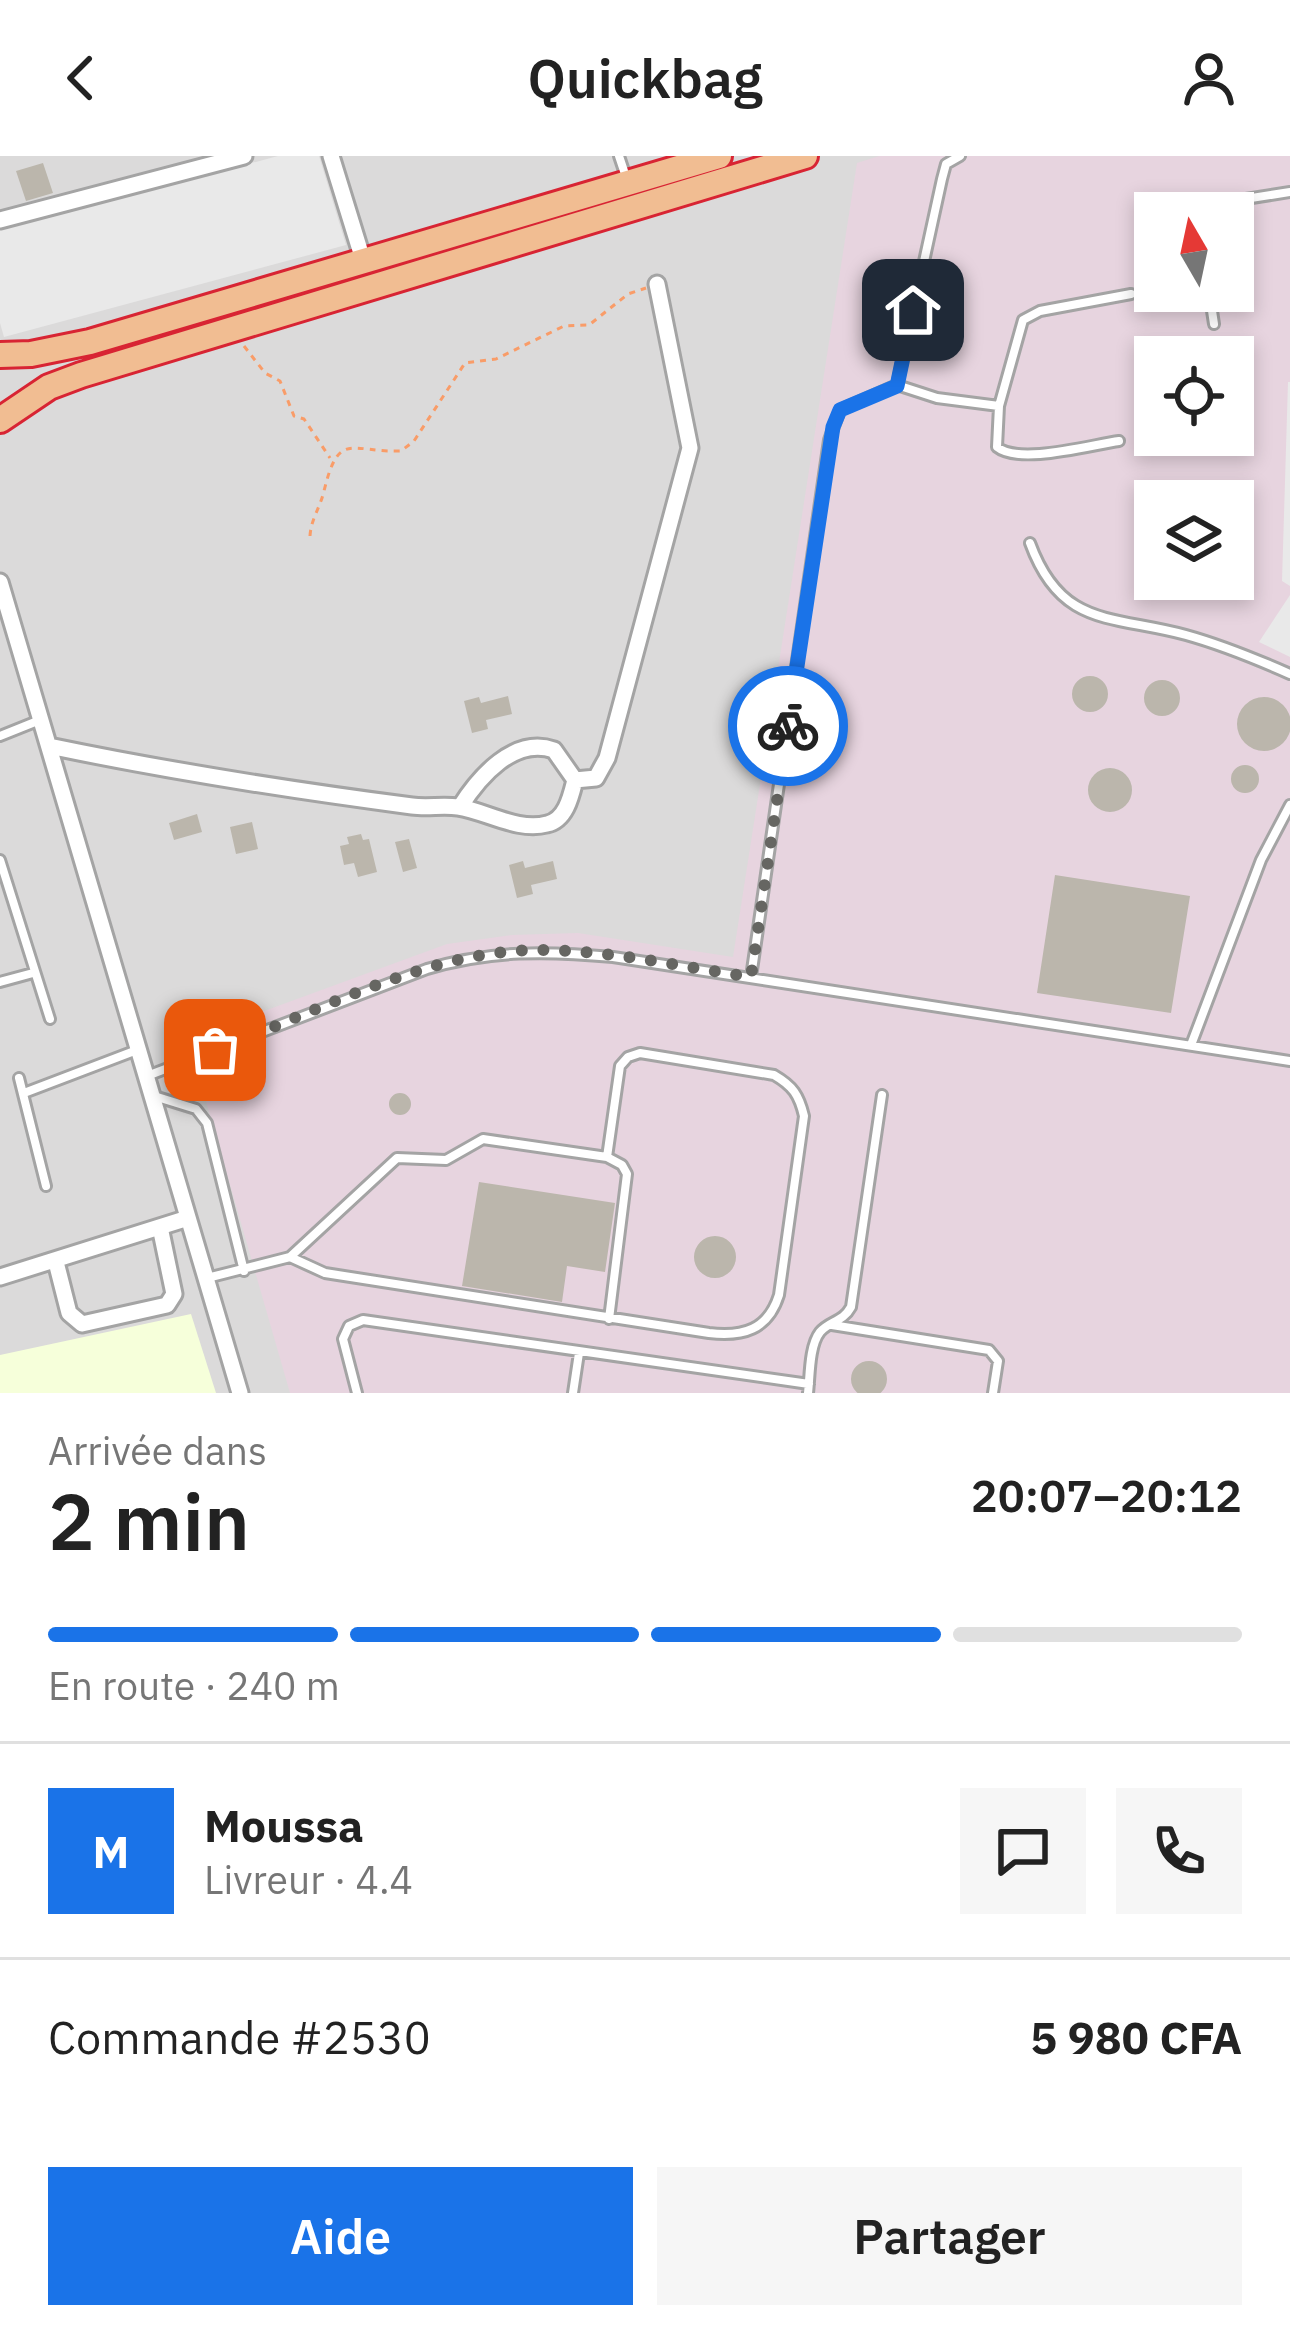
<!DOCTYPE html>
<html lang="fr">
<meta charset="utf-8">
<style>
:root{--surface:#fff;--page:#f6f6f6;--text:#222;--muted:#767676;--line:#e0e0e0;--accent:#1a73e8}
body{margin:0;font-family:"IBM Plex Sans",sans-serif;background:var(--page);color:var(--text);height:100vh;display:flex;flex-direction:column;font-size:45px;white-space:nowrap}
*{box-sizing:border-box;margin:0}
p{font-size:39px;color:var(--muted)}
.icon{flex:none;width:66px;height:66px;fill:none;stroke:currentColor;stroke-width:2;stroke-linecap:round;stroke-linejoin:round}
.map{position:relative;height:1237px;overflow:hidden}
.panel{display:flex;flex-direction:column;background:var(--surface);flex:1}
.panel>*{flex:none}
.needle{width:78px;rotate:351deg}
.buttons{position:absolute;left:1134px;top:36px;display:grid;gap:24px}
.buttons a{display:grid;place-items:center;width:120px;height:120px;border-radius:0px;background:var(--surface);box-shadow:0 6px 18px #0003;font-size:60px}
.pin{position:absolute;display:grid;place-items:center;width:102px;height:102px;color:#fff;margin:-51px;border-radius:24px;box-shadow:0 6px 18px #0006}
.courier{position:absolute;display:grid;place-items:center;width:120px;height:120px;margin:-60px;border:9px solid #1a73e8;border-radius:50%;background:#fff;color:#222;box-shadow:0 3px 15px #0007}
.overview em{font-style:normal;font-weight:600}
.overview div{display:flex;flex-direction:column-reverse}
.overview{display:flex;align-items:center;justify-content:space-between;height:204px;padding:0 48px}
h1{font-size:78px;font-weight:600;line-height:90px}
.bar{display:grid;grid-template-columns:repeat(4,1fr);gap:18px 12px;align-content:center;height:144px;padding:0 48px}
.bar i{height:15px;border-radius:9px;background:var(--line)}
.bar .selected{background:var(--accent)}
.bar p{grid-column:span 4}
.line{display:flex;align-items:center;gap:30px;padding:0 48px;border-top:3px solid var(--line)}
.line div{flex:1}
.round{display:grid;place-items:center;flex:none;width:126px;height:126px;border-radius:0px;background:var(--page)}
.primary-button{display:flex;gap:24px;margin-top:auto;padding:24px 48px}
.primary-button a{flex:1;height:138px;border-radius:0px;background:var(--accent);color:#fff;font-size:48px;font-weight:600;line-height:138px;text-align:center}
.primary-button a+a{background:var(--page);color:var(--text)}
header{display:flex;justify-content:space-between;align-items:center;height:156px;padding:0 48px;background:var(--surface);font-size:54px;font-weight:600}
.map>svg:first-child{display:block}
.residential{fill:#dbdada;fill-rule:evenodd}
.industrial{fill:#e7d4df;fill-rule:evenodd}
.education{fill:#f6ffda}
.parking{fill:#e9e9e9}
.building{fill:#bbb6ac}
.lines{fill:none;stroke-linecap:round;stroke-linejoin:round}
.service-casing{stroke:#a4a4a4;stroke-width:14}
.minor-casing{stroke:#a4a4a4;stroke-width:21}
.trunk-casing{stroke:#d82433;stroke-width:30}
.path{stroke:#f99c68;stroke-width:3;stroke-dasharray:6 6;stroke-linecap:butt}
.service{stroke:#fff;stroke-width:8}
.minor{stroke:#fff;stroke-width:15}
.trunk{stroke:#f1bd92;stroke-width:24}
.done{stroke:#666662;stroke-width:12;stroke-dasharray:0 21.6}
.route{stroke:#1a73e8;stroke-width:15}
</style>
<header><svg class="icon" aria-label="back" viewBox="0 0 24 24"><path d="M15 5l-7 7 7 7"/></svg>Quickbag<svg class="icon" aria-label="person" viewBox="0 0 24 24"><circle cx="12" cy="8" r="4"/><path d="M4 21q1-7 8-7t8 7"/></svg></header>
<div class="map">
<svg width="1290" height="1237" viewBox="0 0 1290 1237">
<rect width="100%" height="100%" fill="#eeede2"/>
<path class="residential" d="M0,0H1290V1237H0ZM1155,57H1233V135H1155ZM1155,201H1233V279H1155ZM1155,345H1233V423H1155Z"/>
<path class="industrial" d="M879,0H1290V1237H290L188,883L447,788L512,779L578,777L733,801L857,7ZM1155,57H1233V135H1155ZM1155,201H1233V279H1155ZM1155,345H1233V423H1155Z"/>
<path class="education" d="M191,1158L216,1237H0V1199Z"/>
<path class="parking" d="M278,0H319L346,89L4,181L0,167V74Z
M1288,226H1290V430L1282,425Z
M1290,439V501L1259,486Z"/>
<path class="building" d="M43,7L53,37L26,45L16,15Z
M1072 538a18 18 0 1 1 36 0a18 18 0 1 1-36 0Z
M1144 542a18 18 0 1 1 36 0a18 18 0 1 1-36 0Z
M508,540L512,558L486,564L488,573L472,577L464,545L479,541L481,547Z
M1237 568a27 27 0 1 1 54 0a27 27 0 1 1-54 0Z
M1231 623a14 14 0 1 1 28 0a14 14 0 1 1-28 0Z
M1088 634a22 22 0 1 1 44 0a22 22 0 1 1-44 0Z
M197,658L202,676L174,684L169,667Z
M252,666L258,693L236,698L230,671Z
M361,678L363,684L369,683L377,716L358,721L354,707L344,709L340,690L349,688L347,681Z
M409,683L417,712L403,716L395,686Z
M523,705L525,712L553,705L557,723L531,729L533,738L517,742L509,709Z
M1055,719L1190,740L1171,857L1037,837Z
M389 948a11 11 0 1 1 22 0a11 11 0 1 1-22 0Z
M479,1026L615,1047L605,1116L567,1110L562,1146L462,1130Z
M694 1101a21 21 0 1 1 42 0a21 21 0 1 1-42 0Z
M851 1223a18 18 0 1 1 36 0a18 18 0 1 1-36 0Z"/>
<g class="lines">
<g class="service-casing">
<path id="service" d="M619,0L626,21
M1156,57L1290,36
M1209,135L1214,168
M897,229L937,242L999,250L997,291C1019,309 1090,289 1119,285
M999,250L1023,164L1040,155L1131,138
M1030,387C1061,472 1112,459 1186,479C1222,489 1256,503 1290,518
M0,580L40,564
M0,704L50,863
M751,821L829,284L840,254L897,229L942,23L946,8L960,0
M0,826L33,817
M1191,889L1261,704L1290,649
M147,920L427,813C490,794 548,795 613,801L1290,905
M19,922L46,1030
M24,937L137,894
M154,940L196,953L207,967L244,1115
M607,1001L622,1009L627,1018L609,1163
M207,1122L290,1101L325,1117L709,1177C743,1181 768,1174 779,1139L804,960C799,939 793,930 774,919L640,897L628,901L620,910L607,1001L483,983L446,1004L397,1002L290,1101
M832,1169L989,1194L998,1205L993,1237
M357,1237L343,1183L349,1170L363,1164L809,1228
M573,1237L579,1197
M808,1237C810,1221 809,1190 820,1176C829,1165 843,1166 851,1151L882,939"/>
</g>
<g class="minor-casing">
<path id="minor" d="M331,0L364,107
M0,64L244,0
M0,426L240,1237
M49,590C169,615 290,634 412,650C427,652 443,649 458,651C486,655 518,676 547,668C566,664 571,640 575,624L554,594C514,580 479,621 460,651
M575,624L596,622L607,602L690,292L657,128
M56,1106L69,1157L82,1168L167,1149L174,1138L160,1071
M0,1121L188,1062"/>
</g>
<g class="trunk-casing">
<path id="trunk" d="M0,199L31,198L90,186L719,0
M0,264L49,231L81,219L805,0"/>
</g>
<path class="path" d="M244,190L265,217L280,225L294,260L304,263L330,302
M310,380C311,363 320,352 324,335C339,273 351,297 401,295L414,285L465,207L496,203L564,170L589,169L628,138L646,132"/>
<use href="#service" class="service"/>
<use href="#minor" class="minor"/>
<use href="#trunk" class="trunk"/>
</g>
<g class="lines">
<path class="done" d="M215,894C319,856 428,794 540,794C610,794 682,811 751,821L788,570"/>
<path class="route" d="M788,570L833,271L840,254L897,230L913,154"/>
</g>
</svg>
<div class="buttons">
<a><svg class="needle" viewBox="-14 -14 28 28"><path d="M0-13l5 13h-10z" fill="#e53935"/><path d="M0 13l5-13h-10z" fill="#767676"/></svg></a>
<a><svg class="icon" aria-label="locate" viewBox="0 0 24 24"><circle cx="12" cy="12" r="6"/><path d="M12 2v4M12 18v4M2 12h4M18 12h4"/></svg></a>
<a><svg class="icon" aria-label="layers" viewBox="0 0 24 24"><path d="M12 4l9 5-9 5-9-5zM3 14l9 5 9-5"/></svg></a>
</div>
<div class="pin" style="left:215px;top:894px;background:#ea580c"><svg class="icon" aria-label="bag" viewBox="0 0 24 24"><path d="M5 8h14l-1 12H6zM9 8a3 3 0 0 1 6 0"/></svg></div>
<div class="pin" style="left:913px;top:154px;background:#1f2937"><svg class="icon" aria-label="home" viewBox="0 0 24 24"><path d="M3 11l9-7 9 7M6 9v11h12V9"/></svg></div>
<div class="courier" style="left:788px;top:570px"><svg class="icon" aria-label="bike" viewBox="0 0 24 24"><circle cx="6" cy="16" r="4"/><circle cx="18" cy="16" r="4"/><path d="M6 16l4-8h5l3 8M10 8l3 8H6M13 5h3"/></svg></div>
</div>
<section class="panel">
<div class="overview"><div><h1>2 min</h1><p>Arrivée dans</p></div><em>20:07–20:12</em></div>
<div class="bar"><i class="selected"></i><i class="selected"></i><i class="selected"></i><i></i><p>En route · 240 m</p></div>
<div class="line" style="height:216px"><b class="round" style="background:var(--accent);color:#fff">M</b><div><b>Moussa</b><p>Livreur · 4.4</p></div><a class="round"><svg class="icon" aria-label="chat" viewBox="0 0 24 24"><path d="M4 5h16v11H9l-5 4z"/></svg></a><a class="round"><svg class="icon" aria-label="phone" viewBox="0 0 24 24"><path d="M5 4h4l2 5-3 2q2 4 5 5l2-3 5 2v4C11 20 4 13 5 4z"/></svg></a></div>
<div class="line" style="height:156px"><div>Commande #2530</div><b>5 980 CFA</b></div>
<div class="primary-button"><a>Aide</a><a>Partager</a></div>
</section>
